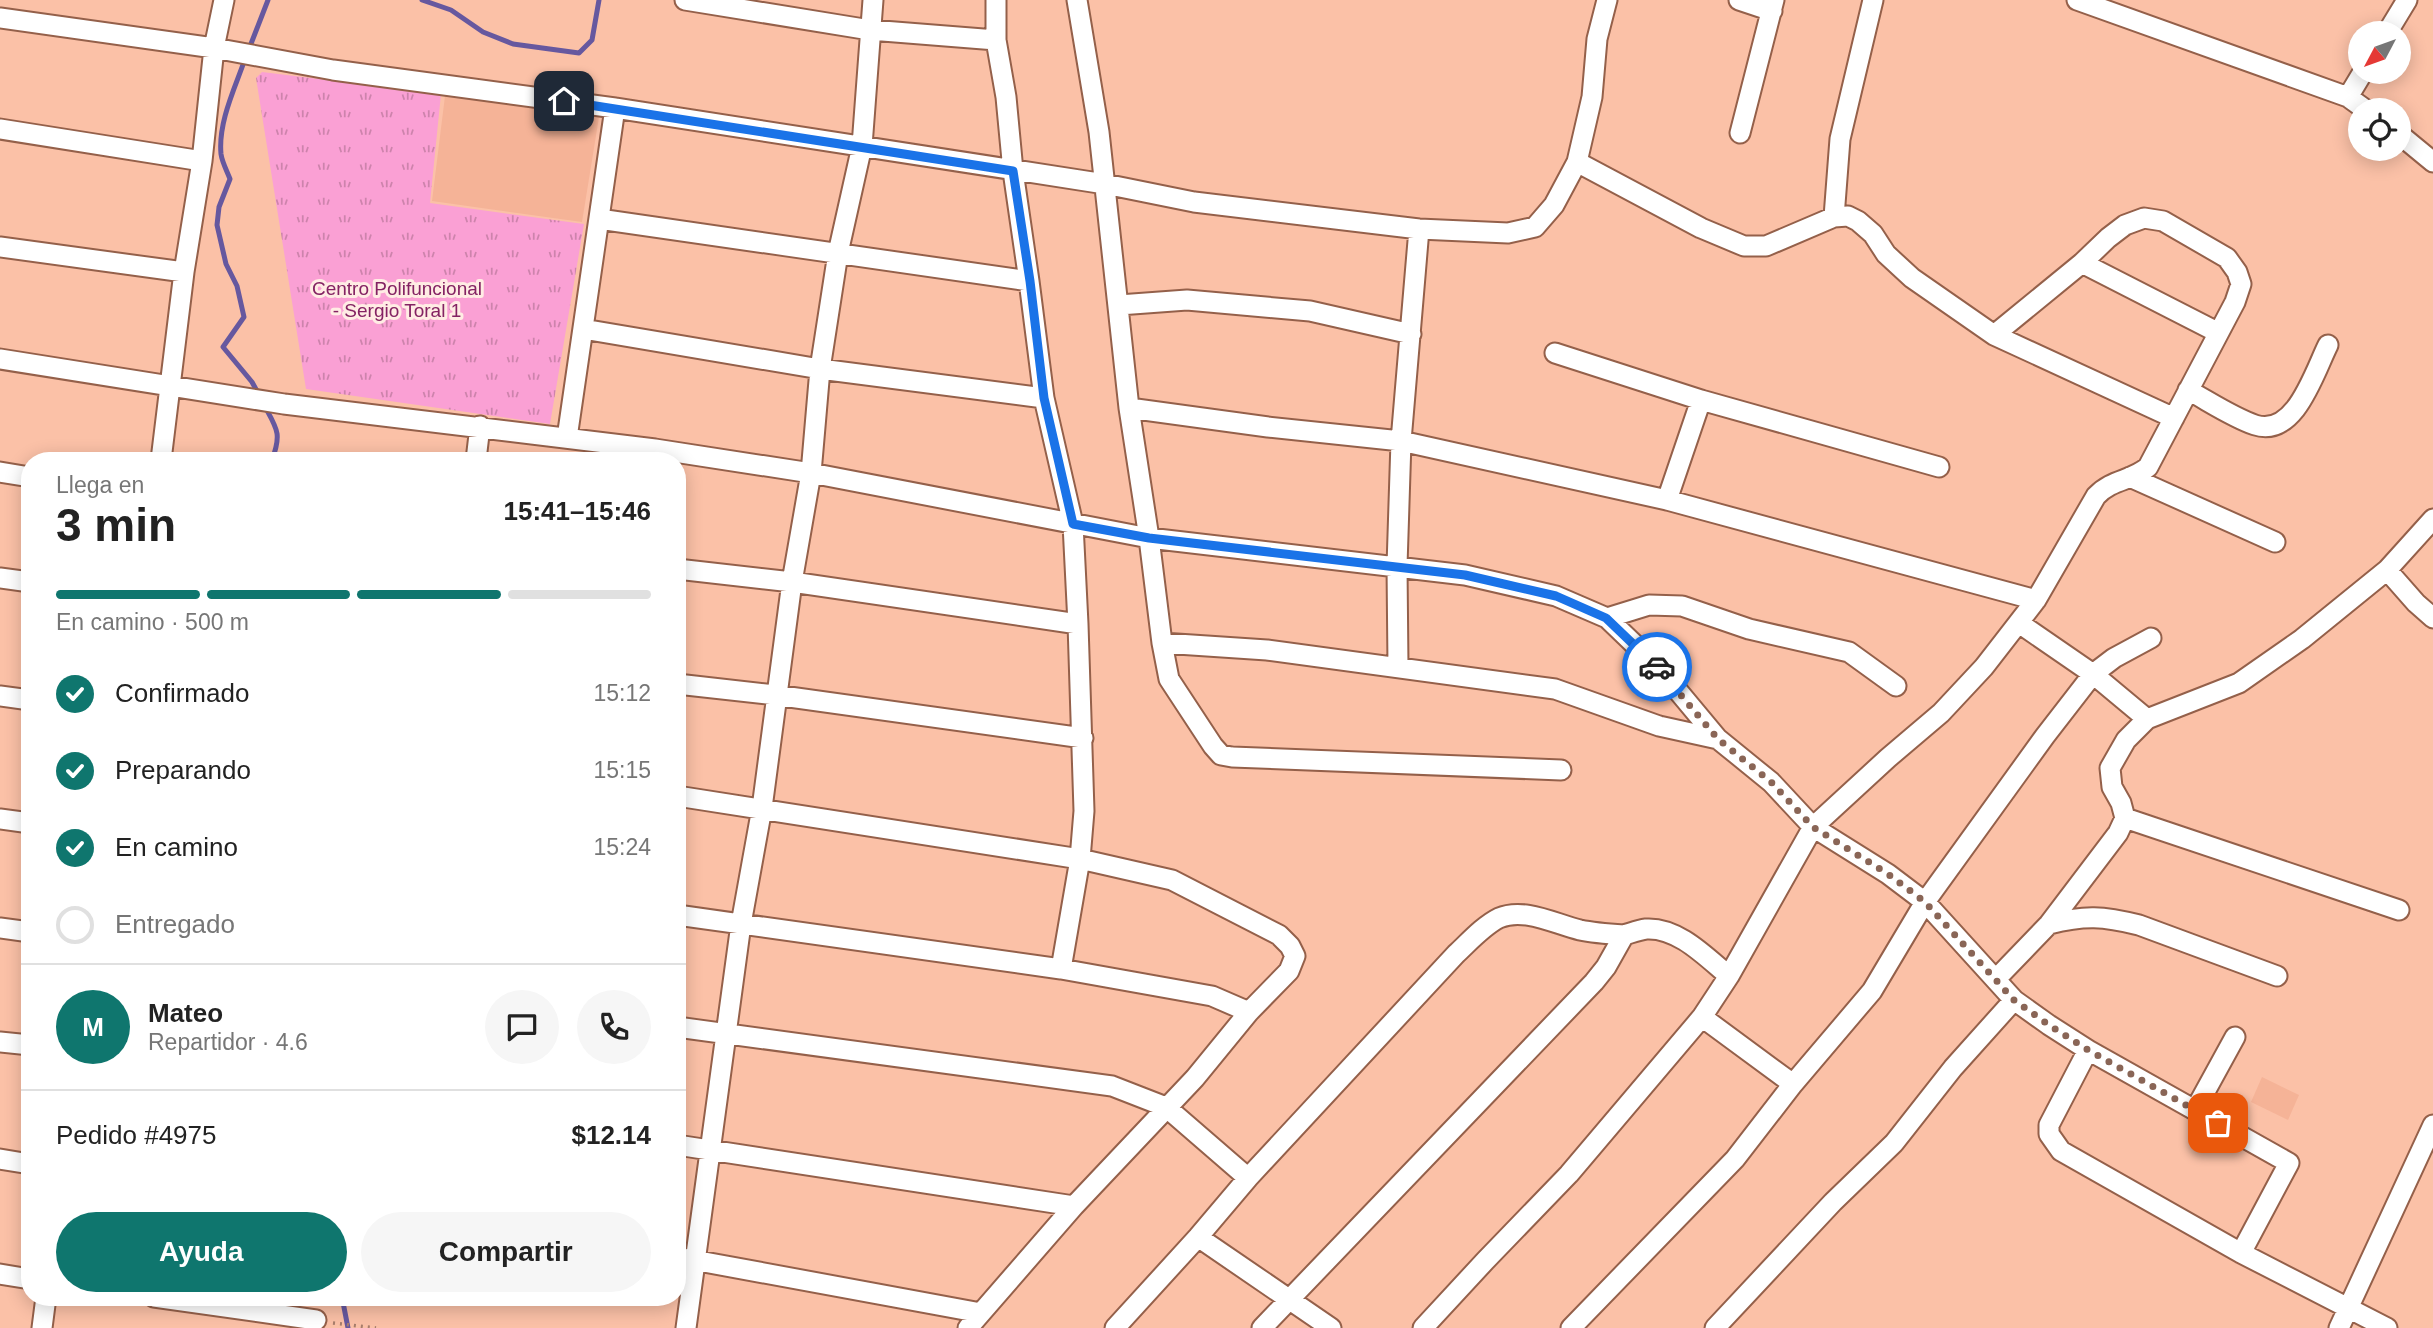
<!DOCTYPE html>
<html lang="es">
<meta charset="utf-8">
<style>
:root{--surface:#fff;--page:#f6f6f6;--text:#222;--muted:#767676;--line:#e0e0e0;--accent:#0f766e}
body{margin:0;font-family:Arial,sans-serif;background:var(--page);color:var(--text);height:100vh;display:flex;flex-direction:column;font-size:26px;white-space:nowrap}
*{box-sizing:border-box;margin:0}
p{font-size:23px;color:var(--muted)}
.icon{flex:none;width:38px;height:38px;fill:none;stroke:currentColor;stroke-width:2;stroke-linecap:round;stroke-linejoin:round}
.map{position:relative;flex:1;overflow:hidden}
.details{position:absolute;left:21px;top:452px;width:665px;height:854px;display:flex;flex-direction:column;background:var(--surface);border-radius:28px;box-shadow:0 4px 18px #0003}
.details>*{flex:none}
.needle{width:46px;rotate:229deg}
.fabs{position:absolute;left:2348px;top:21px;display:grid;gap:14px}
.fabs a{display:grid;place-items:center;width:63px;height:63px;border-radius:50%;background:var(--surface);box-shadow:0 4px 18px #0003;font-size:35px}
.pin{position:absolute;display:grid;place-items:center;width:60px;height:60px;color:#fff;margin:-30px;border-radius:14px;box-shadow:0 4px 10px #0006}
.courier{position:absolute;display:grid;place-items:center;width:70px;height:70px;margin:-35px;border:5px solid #1a73e8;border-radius:50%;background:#fff;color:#222;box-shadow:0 2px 9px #0007}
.overview em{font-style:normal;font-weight:600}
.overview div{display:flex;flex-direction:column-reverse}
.overview{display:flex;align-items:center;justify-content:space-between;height:119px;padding:0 35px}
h1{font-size:46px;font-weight:600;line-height:52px}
.bar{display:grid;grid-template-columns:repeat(4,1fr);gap:10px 7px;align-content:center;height:84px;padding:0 35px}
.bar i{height:9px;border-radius:5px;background:var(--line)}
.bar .selected{background:var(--accent)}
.bar p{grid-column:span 4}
.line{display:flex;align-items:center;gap:18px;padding:0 35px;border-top:2px solid var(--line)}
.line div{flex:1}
.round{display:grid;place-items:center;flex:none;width:74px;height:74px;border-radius:37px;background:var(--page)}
ol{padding:0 35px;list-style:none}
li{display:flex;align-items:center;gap:21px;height:77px}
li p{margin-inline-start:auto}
li .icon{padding:7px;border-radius:50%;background:var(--accent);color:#fff;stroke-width:4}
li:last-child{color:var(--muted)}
li i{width:38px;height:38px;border:4px solid var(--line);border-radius:50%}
.primary-button{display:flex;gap:14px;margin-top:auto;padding:14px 35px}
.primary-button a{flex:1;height:80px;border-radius:42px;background:var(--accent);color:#fff;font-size:28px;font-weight:600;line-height:80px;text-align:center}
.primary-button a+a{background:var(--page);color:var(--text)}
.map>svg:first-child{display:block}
.built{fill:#f5b397}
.park{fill:url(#park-tufts)}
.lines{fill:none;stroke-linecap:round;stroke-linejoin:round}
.stream{stroke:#66589f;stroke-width:5}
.minor-casing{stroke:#94604a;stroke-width:23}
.path{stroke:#a87e6c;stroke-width:3.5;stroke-dasharray:2 5;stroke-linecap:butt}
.minor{stroke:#fff;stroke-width:19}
.done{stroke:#896556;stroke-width:7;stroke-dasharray:0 12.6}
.route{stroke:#1a73e8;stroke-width:9}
.labels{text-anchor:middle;stroke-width:6;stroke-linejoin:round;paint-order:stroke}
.park-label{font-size:19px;fill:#842263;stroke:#ffece4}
</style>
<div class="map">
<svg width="2433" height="1328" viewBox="0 0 2433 1328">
<defs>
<pattern id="park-tufts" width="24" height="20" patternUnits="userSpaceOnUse" patternTransform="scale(1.75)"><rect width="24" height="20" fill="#faa0d4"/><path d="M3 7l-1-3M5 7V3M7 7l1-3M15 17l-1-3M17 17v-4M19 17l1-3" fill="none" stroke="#cd83ac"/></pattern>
</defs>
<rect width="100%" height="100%" fill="#fbc1a7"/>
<path class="built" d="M445,96L599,117L582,222L432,201Z
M2262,1077L2299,1095L2288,1120L2251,1102Z"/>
<path class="park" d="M262,72L441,94L430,203L584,224L550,424L306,389L256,78Z"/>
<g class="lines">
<path class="stream" d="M422,0L451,10L483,32L513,44L579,53L592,40L599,0
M249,49L268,0
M245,59C235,88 218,122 221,154C222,162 227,171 230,179L219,207L217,225L226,264L237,286L244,317L223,347L252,382L258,393
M264,405C277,429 282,433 272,460
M342,1297L348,1328"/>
<g class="minor-casing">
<path id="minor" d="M685,0L870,30L996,40
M996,0V40L1006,97L1013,171L1029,281L1044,398L1073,524L1078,624L1084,811L1080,859L1061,969
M1077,0L1099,132L1129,408L1149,538L1162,643L1169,679L1213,746L1221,755L1232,757L1561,770
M1739,0L1772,11
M2077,0L2348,97L2366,110
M0,18L214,48L333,70L615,108L1105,184L1194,202L1419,229L1508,233L1535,227L1554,205L1577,162L1592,97L1597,39L1607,0
M2387,33L2407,0
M2348,97L2363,72
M0,129L202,161
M1740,133L1774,0
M2399,134L2433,162
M1577,162L1701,228L1744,246H1766L1834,217L1848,216L1858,221L1873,234L1886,254L1912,278L1994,335L2174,418
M1834,217L1840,139L1873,0
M599,219L1029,281
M0,247L184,272
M2082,263L2217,332
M1119,305L1187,300L1310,311L1411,334
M583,329L820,369L1044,398
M1555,353L1701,400L1939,467
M0,359L284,404L655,449L811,473L1149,538L1465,575L1556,596L1607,618L1658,667L1718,739L1771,782L1813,827L1888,874L1925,902L2014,1000L2049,1025L2088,1050L2049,1125V1134L2061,1151L2241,1253L2387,1328
M2188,390C2210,402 2232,417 2255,425C2295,438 2314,373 2328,345
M1129,408L1268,427L1401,441L1667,500L2036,600
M567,438L615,108
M161,460L184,272L202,161L214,48L224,0
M476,460L480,426
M0,472L30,477
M2130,477L2275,542
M1667,500L1701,400
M677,569L792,582L1078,624
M2387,570L2416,603L2433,618
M0,578L30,582
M1607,618L1649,605L1682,606L1749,629L1849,652L1896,686
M2019,623L2093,674L2147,719
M1162,643L1267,650L1555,689L1659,726L1718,739
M1398,667L1397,566L1401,441L1419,229
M677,684L775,695L1083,738
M0,696L30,700
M677,796L1080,859L1172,880L1279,935L1290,946L1295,956L1289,971L1249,1012L1195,1078L1074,1206L968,1328
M2125,818L2399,910
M0,819L30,823
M677,915L1061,969L1212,996L1249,1012
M2049,924C2085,915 2103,916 2139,925L2277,976
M0,928L30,932
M1996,979L2049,924L2118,833L2125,818L2121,803L2112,787L2110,768L2126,740L2147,719L2239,683L2302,639L2387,570L2433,519
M1702,1017L1793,1084
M677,1027L1112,1086L1166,1107L1248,1178
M0,1042L30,1045
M2088,1050L2289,1163L2241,1253
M2195,1110L2235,1037
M677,1145L1074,1206
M0,1159L30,1164
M1198,1237L1331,1328
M677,1257L981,1313
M0,1274L30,1279
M154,1297L316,1320
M42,1328L46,1297
M686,1328L741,924L762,808L792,582L811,473L820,369L838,253L862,146L873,0
M1115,1328L1198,1237L1248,1178L1456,954C1469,942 1483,926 1499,918C1524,907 1555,924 1580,930C1594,933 1609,934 1624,935
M1262,1328L1594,982L1606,967L1624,935C1631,933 1639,930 1646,929C1678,927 1706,957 1729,976
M1423,1328L1485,1261L1569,1174L1702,1017L1729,976L1813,827L1888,758L1941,713L1984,667L2036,600L2096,496C2112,479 2132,481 2148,467L2235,302L2241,284L2237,272L2227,258L2163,221L2144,218L2125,225L2108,238L2082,263L1994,335
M1571,1328L1735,1159L1793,1084L1872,991L1925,902L2045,736L2093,674L2114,658L2151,638
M1715,1328L1833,1202L1894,1143L1953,1068L2014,1000
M2339,1328L2433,1125"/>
</g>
<path class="path" d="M333,1323L376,1328"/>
<use href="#minor" class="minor"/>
</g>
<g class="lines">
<path class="done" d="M1657,667L1718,739L1771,782L1813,827L1888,874L1925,902L2014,1000L2049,1025L2088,1050L2218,1123"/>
<path class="route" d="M564,101L1013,171L1030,281L1044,398L1073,524L1149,538L1465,575L1556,596L1606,618L1657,667"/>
</g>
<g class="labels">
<g class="park-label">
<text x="397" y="295">Centro Polifuncional<tspan x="397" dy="22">- Sergio Toral 1</tspan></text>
</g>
</g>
</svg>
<div class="fabs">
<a><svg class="needle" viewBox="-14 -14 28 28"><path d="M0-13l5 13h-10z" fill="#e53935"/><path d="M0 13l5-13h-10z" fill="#767676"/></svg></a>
<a><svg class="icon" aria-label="locate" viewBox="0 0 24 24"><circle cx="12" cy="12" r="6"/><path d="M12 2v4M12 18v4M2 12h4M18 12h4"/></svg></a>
</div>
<div class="pin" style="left:2218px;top:1123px;background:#ea580c"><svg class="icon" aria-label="bag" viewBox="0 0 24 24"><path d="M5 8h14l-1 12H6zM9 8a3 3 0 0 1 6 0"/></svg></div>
<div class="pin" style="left:564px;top:101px;background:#1f2937"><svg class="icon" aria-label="home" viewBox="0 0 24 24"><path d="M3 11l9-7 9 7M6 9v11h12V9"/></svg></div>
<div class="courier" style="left:1657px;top:667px"><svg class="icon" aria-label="car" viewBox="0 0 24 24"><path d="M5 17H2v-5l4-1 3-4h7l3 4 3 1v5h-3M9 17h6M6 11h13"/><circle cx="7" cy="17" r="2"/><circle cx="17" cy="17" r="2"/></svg></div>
<section class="details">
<div class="overview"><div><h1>3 min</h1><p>Llega en</p></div><em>15:41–15:46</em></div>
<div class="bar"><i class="selected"></i><i class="selected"></i><i class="selected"></i><i></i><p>En camino · 500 m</p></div>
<ol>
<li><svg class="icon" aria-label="check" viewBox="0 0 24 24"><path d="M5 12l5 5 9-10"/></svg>Confirmado<p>15:12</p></li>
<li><svg class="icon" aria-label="check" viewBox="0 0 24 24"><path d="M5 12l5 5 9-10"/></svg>Preparando<p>15:15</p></li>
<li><svg class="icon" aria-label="check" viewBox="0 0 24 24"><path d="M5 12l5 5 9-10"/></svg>En camino<p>15:24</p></li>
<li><i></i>Entregado</li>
</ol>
<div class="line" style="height:126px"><b class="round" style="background:var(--accent);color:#fff">M</b><div><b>Mateo</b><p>Repartidor · 4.6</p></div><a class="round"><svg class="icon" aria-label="chat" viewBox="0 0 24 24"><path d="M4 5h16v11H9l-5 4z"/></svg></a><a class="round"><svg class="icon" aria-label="phone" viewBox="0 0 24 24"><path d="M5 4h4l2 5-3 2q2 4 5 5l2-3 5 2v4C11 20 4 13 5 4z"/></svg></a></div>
<div class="line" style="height:91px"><div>Pedido #4975</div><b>$12.14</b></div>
<div class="primary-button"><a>Ayuda</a><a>Compartir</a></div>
</section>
</div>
